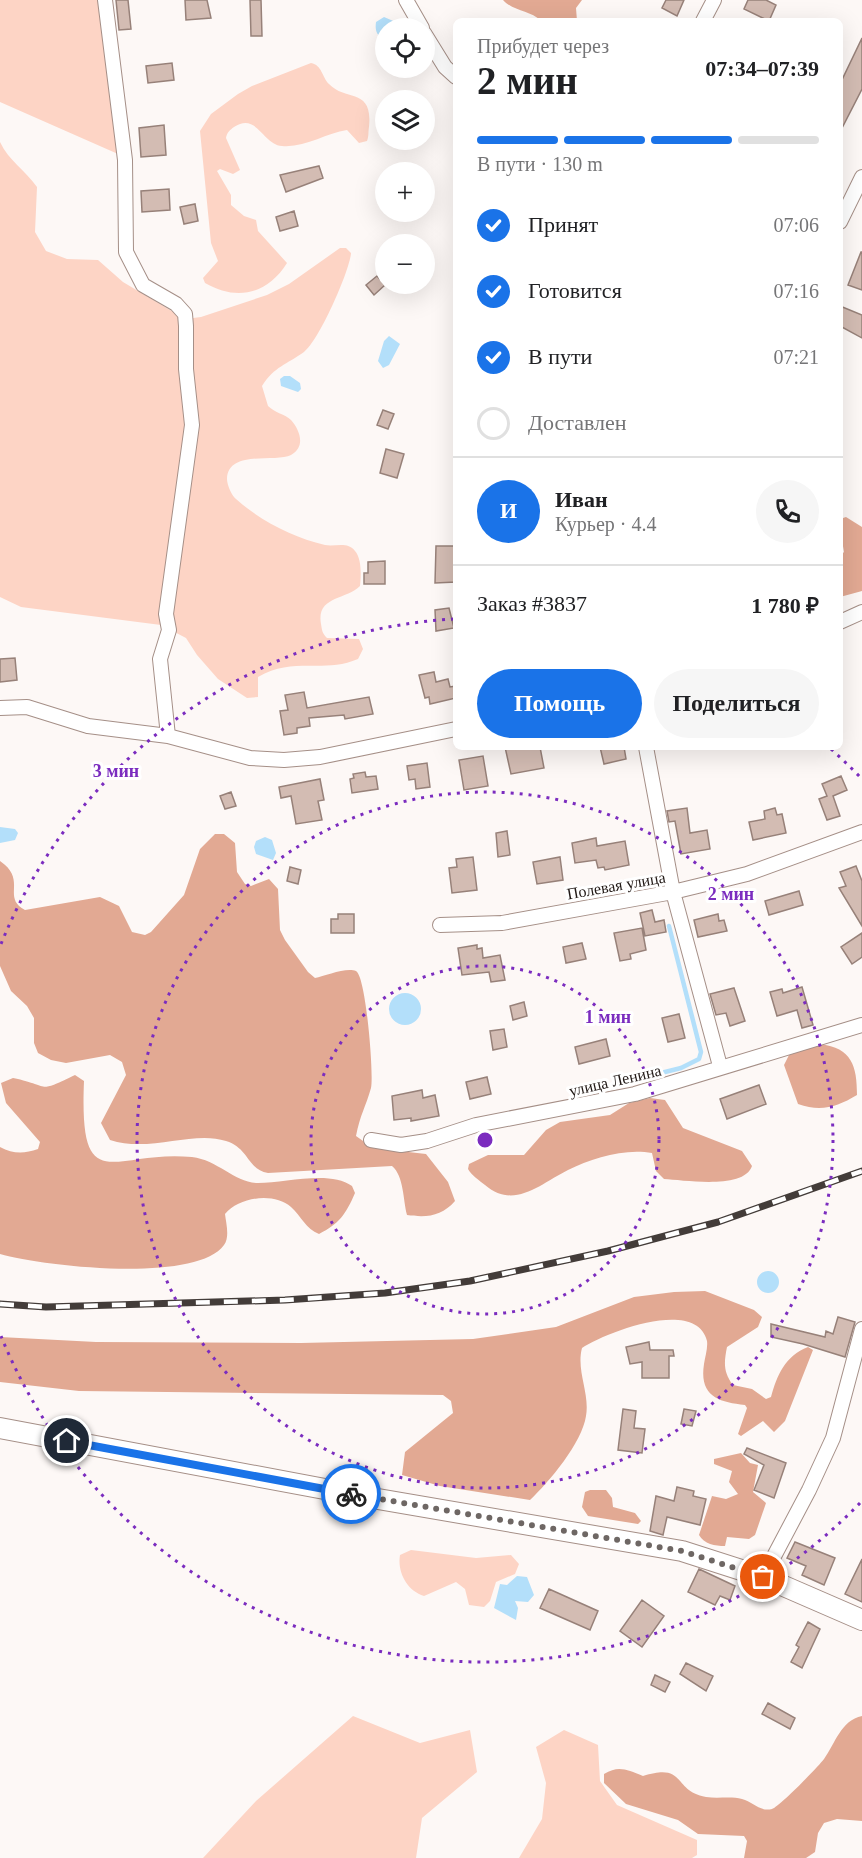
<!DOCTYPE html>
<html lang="ru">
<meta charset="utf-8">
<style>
:root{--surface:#fff;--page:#f6f6f6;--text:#202124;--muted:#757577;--line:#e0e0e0;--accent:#1a73e8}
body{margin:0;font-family:Georgia,serif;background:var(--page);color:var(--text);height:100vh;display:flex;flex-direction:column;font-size:22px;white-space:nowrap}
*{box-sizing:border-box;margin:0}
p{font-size:20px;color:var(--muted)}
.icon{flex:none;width:33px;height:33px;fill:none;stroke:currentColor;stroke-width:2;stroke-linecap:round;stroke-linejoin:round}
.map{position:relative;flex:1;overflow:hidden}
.sheet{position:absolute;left:453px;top:18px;width:390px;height:732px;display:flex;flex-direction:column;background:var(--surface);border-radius:9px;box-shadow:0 6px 24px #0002}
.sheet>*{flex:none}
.buttons{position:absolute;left:375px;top:18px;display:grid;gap:12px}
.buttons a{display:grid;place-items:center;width:60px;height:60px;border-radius:50%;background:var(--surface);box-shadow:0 6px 24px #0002;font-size:30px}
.pin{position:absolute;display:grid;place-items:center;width:51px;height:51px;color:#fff;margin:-26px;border:3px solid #fff;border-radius:50%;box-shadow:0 2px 6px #0007}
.courier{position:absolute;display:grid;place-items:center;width:60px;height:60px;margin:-30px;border:4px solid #1a73e8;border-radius:50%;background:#fff;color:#222;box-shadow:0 2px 8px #0007}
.overview em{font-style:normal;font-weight:700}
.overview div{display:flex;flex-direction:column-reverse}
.overview{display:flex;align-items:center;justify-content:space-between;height:102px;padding:0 24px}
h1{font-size:39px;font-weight:700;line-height:45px}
.bar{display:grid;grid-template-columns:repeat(4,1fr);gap:9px 6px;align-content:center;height:72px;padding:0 24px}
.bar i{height:8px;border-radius:4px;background:var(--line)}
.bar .selected{background:var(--accent)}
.bar p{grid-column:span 4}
.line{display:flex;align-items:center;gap:15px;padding:0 24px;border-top:2px solid var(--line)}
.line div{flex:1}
.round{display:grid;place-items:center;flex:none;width:63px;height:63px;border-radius:32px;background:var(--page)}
ol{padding:0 24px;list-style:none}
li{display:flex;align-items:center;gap:18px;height:66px}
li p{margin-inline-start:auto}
li .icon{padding:6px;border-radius:50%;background:var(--accent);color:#fff;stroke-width:4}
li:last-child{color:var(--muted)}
li i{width:33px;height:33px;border:3px solid var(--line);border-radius:50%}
.primary-button{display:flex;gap:12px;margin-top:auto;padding:12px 24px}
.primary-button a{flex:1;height:69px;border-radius:36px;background:var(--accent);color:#fff;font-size:24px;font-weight:700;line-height:69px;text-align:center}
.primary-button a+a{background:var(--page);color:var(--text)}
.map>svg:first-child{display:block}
.green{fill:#fdd4c5}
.forest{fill:#e2a993}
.water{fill:#b3dffa}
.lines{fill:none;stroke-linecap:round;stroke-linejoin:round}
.stream{stroke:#b3dffa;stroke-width:4.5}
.building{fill:#d3bcb3;stroke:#978179;stroke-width:1.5}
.street-casing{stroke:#a58f87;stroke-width:16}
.secondary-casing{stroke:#a58f87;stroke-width:22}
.street{stroke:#fff;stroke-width:14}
.secondary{stroke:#fff;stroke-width:20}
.rail-casing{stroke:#433c39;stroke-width:7}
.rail{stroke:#fff;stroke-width:4.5;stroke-dasharray:14;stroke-linecap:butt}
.done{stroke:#6e6764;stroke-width:6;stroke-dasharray:0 10.8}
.route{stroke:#1a73e8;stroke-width:8}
.ring{fill:none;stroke:#7b2cbf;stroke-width:3;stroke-dasharray:3 6}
.labels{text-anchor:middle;stroke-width:6;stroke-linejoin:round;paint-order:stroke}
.street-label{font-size:16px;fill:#211916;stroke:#fff}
.centre{fill:#7b2cbf;stroke:#fff;stroke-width:3}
.ring-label{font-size:18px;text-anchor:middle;font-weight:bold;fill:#7b2cbf;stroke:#fff;stroke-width:6;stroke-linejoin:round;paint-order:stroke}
</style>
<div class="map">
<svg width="862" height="1858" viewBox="0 0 862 1858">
<rect width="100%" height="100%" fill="#fdf8f6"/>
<path class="green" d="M0,0H99L118,154L0,102Z
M311,63C322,65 322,77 329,84C346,102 373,87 369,127C368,133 369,136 367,141L359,143L347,130C326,133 305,148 282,146C262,144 257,112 234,127C230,130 227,132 226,138L240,170L233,174L220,169L217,171L231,195V205L244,216L256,220L258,231L287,263C267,295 236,301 205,283L203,278L218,261L211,243L200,131L211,114L238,94L252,86Z
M0,142C9,161 25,170 37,187L35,232L46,251L67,259L98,260L123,282L185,319L201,317L267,295L289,284L340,248H346L351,253C350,270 319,341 304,352C286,365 275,366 262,386L268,406C275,413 285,414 291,420C300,430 306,447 291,455C276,463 228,449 227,479C227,485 232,496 236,499C262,522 293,537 325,545C335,547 348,541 355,551C362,559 361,576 360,586C346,600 316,596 321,624C322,630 322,633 327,638L359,639L363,649L358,659C323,674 294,656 258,677V697L247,698L218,679L197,655L186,638L161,625L21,607L0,597Z
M411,1550L476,1558L511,1555L519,1564L515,1574L496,1582L490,1601L484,1607L469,1605L465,1589L456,1582L424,1596C407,1591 397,1572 400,1555Z
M353,1716L420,1743L470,1730L477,1772L422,1818L416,1858H203L256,1801Z
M564,1730L598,1745L600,1781L617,1805L697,1840V1855L692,1858H519L542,1819L546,1783L536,1747Z"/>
<path class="forest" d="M503,0H582L576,8L577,21H541C530,10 514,12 503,0Z
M846,517L862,527V591L840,597V556L844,552L840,529L843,518Z
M215,834H224L235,843L237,872L245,884L251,886L269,879L278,889L280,930L285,940L308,972L315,978C325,976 346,967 356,971C366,976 374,1075 371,1088C366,1106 360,1115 356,1136L373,1148L426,1154L448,1182L455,1201C442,1216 427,1218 407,1215C403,1200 404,1176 392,1166L268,1173C247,1169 249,1148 226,1141C193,1130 150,1153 110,1140L101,1123L126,1075L122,1062L110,1055L66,1063L51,1060L38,1053L34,1043V1018L27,1006L11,991L0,966V861C28,880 1,897 25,910L100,897L119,906L132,932L145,935L151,932L184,895L200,849Z
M820,1044C852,1048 857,1066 857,1095C837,1107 821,1112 798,1104L784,1065L789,1055Z
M75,1075L84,1081C79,1202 113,1149 192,1157C218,1160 235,1183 258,1183C285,1183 330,1170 352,1186L355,1193C346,1214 339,1224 319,1234C306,1229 301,1216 291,1207C274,1192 239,1197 225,1214C226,1223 230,1237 224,1245C196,1284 41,1266 0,1254V1147C13,1154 24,1154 38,1149L40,1142L6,1103L1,1083L13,1078C52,1086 36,1094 75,1075Z
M650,1098L665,1100L683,1128L742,1151L752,1166C744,1190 684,1180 664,1179L656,1171L652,1153C625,1148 592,1158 568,1170C540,1184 514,1210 485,1185C479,1180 472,1176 468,1169L469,1164L488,1155H524L546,1130L560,1122L610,1115L629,1103Z
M705,1291L754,1310L762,1317L758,1327L727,1347C724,1362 723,1372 733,1385L752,1389L766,1399L771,1397C777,1375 785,1356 808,1347L813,1350L785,1421L774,1432L763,1421L741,1436L738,1434L747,1408L745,1405C718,1402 699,1396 704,1364C705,1357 708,1348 707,1341C696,1297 605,1333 582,1348C576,1371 590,1393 586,1416C582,1443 549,1482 530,1500L440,1486L402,1475L405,1452L453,1413L451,1401L443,1395L79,1391L0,1382V1337L96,1342L301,1343L473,1339L556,1327L634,1297L674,1292Z
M741,1453L750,1463L758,1465L753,1492L766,1503L755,1535L749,1539L727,1537L725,1546C715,1546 704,1544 699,1535L712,1496L726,1499L738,1494L729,1482L732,1471L714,1464V1459Z
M590,1490H606L612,1498L613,1507L635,1513L641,1521L638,1524L588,1516L582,1507L585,1492Z
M862,1716V1821L837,1819L824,1823L818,1833L815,1852L806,1858H744L747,1841L744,1836L698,1834L678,1820L626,1804L604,1783V1774C619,1765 627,1770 643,1776C687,1762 672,1791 706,1797C718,1799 731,1796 742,1799C753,1802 760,1812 772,1809C779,1807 818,1767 824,1759C835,1744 841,1720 862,1716Z"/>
<path class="water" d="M384,17L398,23L402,28H386L384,39C376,35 375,30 376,22Z
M389,336L400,344L389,365L383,368L378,361L384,341Z
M284,376H290L300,383L301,389L298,392L281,386L280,379Z
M0,827L15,829L18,833L15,840L0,843Z
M265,837L272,840L276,853L273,860L256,854L254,847L256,841Z
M389 1009a16 16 0 1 1 32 0a16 16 0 1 1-32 0Z
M757 1282a11 11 0 1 1 22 0a11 11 0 1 1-22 0Z
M517,1576L527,1577L534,1595L528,1602L515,1601L518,1608L516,1620L494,1608L500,1584L507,1585Z"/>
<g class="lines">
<path class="stream" d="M629,1081L681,1068L699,1059L701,1052L669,926"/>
</g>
<path class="building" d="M116,0H128L131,29L119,30Z
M185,0H207L211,18L186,20Z
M250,0H261L262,36H251Z
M666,0H684L677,16L662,8Z
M748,0H766L776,5L769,21L744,9Z
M862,38V89L840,132V84Z
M172,63L174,80L148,83L146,66Z
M164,125L166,155L141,157L139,128Z
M319,166L323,178L286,192L280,175Z
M169,189L170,210L142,212L141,191Z
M195,204L198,221L184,224L180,207Z
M294,211L298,226L280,231L276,217Z
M861,252H862V290L848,285Z
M377,276L385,285L374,295L366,285Z
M840,306L862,315V338L840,326Z
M383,410L394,414L388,429L377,425Z
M386,449L404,454L397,478L380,473Z
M436,546H456V582L435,583Z
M385,561V584H364V573H368V562Z
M449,608L454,628L436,631L435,610Z
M15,658L17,680L0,682V659Z
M434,672L436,682L448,679L450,687L456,686V698L430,704L429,697L425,698L419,675Z
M304,692L307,708L369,697L373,714L345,719L344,715L309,718L310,726L297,728V733L284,735L280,711L288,710L285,695Z
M505,747H540L544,768L511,774Z
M600,747H624L626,759L604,764Z
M483,756L488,786L464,790L459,760Z
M427,763L430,787L416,789L415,779L409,780L407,766Z
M365,772L366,777L376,776L378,789L352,793L350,779L354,778L353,774Z
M841,776L847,790L833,796L840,816L827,820L819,799L827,796L822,784Z
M320,779L324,800L318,801L322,820L296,824L291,796L281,798L279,787Z
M231,792L236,806L225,809L220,796Z
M687,808L690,833L707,830L710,849L681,854L675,821L669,822L667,811Z
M775,808L777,815L782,814L786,833L753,840L749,822L765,819L764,811Z
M507,831L510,855L498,857L496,833Z
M596,838L597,846L625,841L629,865L605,870L604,867L598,868L596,860L575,863L572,843Z
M473,857L477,890L452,893L449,868L457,867L456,859Z
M560,857L563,880L537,884L533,862Z
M856,866L862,881V926L839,888L846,886L840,872Z
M290,867L301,870L298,884L287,881Z
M799,891L803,905L769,915L765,901Z
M652,910L655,922L664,920L666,932L645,936L640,913Z
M338,914H354V933H331V919H338Z
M718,914L719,921L724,920L727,931L698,937L694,920Z
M642,928L646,950L630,954L631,959L620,961L614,933Z
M862,933V957L852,964L841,947Z
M582,943L586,959L566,963L563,947Z
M477,945V949L482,948L483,958L500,955L505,980L491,982L489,972L462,975L458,948Z
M802,987L813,1025L802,1028L797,1010L777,1016L770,992L782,989L783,993Z
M734,988L745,1021L730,1026L726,1013L716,1015L710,994Z
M524,1002L527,1016L513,1020L510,1006Z
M679,1014L685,1038L668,1042L662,1018Z
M504,1029L507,1047L493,1050L490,1031Z
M606,1039L610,1056L579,1064L575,1047Z
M487,1077L491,1094L470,1099L466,1082Z
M759,1085L766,1104L727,1119L720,1099Z
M422,1090L423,1098L435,1095L439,1116L411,1121V1118L394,1120L392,1096Z
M838,1317L855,1322L845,1357L803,1344L771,1337V1324L825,1337L826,1331L833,1334Z
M649,1342L650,1350H673L674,1356H669V1378H642V1362L630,1364L626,1347Z
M623,1409L636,1411L634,1428L645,1429L642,1453L618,1450Z
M684,1409L696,1411L692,1426L681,1424Z
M747,1448L786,1463L774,1498L754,1490L764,1465L744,1454Z
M677,1487L694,1491L693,1496L706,1499L700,1525L667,1517L663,1535L650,1531L656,1496L674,1501Z
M795,1542L835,1558L824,1585L802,1575L806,1566L787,1558Z
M862,1559V1602L845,1594Z
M699,1569L735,1586L730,1600L720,1596L715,1605L688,1592Z
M549,1589L598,1611L590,1630L540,1608Z
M642,1600L664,1616L642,1647L620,1631Z
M808,1622L820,1629L802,1668L791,1662L799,1647L796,1645Z
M686,1663L713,1676L706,1691L680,1674Z
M655,1675L670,1682L665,1692L651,1685Z
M768,1703L795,1718L790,1729L762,1714Z"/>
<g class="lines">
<g class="street-casing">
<path id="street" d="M105,0L125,160L126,252L143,285L176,304L185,314L186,326V369L192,425L166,614L169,630L160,659L168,736
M406,0L422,28
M703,21L714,0
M424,33L445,67L456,77
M840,222L862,177
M840,622L862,612
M0,708L27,707L88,726L168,736L250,758L284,760L320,757L456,729
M646,747L673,892L720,1066
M440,925L502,923L673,892L747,874L862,832
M371,1140L401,1145L427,1141L476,1125L635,1094L862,1025
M763,1577L809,1490L833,1438L862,1329"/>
</g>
<g class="secondary-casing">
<path id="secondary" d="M0,1428L378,1499L682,1551L763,1577L862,1620"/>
</g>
<use href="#street" class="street"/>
<use href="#secondary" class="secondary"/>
<g class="rail-casing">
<path id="rail" d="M0,1304L46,1307L285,1300L385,1293L470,1281L608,1251L718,1222L862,1171"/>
</g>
<use href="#rail" class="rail"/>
</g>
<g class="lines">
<path class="done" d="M351,1494L682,1551L763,1577"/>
<path class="route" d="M67,1441L351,1494"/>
</g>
<g class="ring">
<circle cx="485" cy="1140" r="174"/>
<circle cx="485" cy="1140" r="348"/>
<path d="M860 1503A522 522 0 0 1 1 1336M1 944A522 522 0 0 1 453 619M831 749A522 522 0 0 1 860 777"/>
</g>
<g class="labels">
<g class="street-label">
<text transform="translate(616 885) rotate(-10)" y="6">Полевая улица</text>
<text transform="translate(615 1080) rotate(-13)" y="6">улица Ленина</text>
</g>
</g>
<circle cx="485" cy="1140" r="9" class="centre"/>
<g class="ring-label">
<text x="116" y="777">3 мин</text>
<text x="731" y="900">2 мин</text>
<text x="608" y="1023">1 мин</text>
</g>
</svg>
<div class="buttons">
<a><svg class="icon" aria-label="locate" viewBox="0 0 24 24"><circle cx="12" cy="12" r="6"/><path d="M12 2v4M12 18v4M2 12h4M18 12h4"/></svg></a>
<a><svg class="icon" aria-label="layers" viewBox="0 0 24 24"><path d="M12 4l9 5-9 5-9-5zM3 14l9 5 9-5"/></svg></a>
<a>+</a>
<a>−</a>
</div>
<div class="pin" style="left:763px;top:1577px;background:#ea580c"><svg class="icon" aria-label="bag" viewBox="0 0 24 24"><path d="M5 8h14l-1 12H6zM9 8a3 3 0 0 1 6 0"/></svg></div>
<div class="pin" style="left:67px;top:1441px;background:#1f2937"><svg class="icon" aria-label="home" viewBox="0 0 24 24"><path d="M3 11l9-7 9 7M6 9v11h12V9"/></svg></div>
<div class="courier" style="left:351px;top:1494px"><svg class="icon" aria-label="bike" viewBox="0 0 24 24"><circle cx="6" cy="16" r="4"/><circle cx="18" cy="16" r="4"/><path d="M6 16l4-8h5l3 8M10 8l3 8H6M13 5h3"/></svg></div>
<section class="sheet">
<div class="overview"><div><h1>2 мин</h1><p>Прибудет через</p></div><em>07:34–07:39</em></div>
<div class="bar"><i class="selected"></i><i class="selected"></i><i class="selected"></i><i></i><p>В пути · 130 m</p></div>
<ol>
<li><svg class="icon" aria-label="check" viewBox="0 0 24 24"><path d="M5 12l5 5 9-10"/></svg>Принят<p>07:06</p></li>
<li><svg class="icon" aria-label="check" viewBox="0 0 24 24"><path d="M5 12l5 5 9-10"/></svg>Готовится<p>07:16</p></li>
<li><svg class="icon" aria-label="check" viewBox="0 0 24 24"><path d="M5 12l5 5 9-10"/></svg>В пути<p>07:21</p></li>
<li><i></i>Доставлен</li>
</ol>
<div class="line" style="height:108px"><b class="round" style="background:var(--accent);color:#fff">И</b><div><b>Иван</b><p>Курьер · 4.4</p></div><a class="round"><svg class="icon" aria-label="phone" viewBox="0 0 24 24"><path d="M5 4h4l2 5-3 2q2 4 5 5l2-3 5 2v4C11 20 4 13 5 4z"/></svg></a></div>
<div class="line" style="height:78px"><div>Заказ #3837</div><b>1 780 ₽</b></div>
<div class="primary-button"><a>Помощь</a><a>Поделиться</a></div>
</section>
</div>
